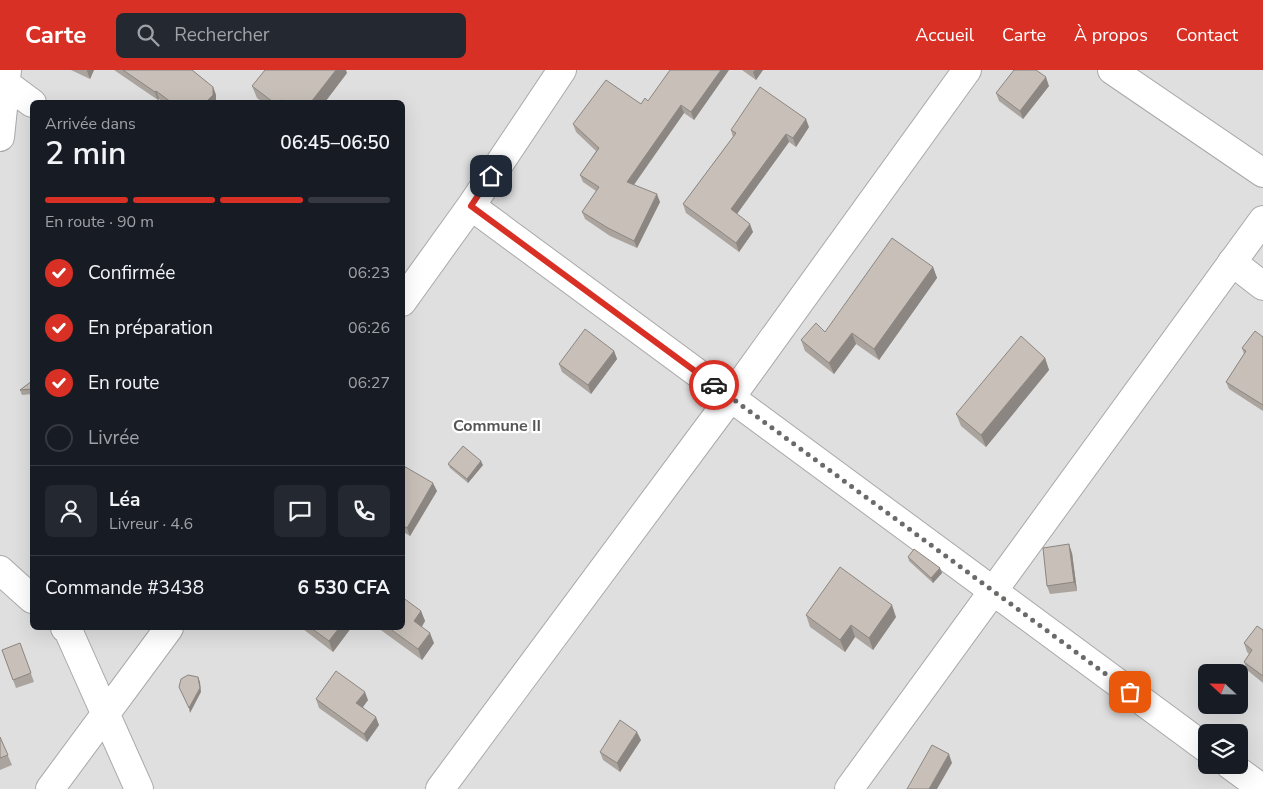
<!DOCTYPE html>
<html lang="fr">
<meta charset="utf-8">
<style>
:root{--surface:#171b24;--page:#242831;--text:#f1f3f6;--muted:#9ea1a6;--line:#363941;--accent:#d93025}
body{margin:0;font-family:"Nunito Sans",sans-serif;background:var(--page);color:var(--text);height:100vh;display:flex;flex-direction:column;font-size:19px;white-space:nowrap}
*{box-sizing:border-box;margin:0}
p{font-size:16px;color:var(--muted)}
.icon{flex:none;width:28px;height:28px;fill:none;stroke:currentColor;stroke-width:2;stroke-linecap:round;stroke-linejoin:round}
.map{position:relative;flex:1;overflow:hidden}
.details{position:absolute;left:30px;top:30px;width:375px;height:530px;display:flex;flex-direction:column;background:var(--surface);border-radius:8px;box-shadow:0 5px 20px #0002}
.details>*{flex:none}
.needle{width:32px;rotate:292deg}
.controls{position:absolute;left:1198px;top:594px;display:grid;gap:10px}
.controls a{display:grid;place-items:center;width:50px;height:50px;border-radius:8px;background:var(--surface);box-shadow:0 5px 20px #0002;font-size:25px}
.pin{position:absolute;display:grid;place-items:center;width:42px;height:42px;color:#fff;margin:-21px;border-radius:10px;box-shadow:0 2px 8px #0006}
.courier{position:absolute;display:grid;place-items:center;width:50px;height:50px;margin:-25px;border:4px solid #d93025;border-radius:50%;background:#fff;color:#222;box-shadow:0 1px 6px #0007}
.headline em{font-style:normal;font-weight:600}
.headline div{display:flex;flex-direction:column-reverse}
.headline{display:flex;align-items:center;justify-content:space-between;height:85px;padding:0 15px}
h1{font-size:32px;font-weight:600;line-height:38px}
.bar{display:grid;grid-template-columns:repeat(4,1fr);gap:8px 5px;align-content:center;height:60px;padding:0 15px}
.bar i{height:6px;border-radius:4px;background:var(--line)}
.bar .selected{background:var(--accent)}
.bar p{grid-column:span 4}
.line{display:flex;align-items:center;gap:12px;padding:0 15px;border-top:1px solid var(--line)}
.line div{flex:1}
.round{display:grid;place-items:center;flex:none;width:52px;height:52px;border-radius:8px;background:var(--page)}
ol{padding:0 15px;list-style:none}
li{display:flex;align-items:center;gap:15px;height:55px}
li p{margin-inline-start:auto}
li .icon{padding:5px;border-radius:50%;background:var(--accent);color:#fff;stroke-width:4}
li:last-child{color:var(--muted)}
li i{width:28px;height:28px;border:2px solid var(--line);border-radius:50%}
header{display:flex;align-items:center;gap:30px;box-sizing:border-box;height:70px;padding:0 25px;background:var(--accent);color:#fff}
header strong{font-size:24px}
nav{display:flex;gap:28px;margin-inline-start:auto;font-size:18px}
.search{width:350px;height:45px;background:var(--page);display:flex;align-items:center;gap:12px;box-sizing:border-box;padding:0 18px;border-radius:8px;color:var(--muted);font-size:19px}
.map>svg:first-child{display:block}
.residential{fill:#e0dfdf;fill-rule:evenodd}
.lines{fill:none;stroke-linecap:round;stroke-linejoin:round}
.minor-casing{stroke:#a9a9a9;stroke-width:30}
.tertiary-casing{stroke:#a9a9a9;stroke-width:30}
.minor{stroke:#fff;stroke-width:28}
.tertiary{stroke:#fff;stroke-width:28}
.wall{fill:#aba49e}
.shaded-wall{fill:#8b8681}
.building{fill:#c7bfb8;stroke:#8b8681}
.done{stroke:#6b6a68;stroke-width:5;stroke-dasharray:0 9}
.route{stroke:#d93025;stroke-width:6}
.labels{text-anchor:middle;stroke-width:4.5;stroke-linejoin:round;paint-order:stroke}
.neighbourhood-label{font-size:16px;font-weight:bold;fill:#555;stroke:#fff}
</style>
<header>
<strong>Carte</strong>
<div class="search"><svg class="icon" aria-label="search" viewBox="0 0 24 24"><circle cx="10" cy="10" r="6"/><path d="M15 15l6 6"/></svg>Rechercher</div>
<nav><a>Accueil</a><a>Carte</a><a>À propos</a><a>Contact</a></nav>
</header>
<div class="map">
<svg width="1263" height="719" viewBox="0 0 1263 719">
<rect width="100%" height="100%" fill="#f2efe9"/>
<path class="residential" d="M0,0H1263V719H0ZM32,32H402V558H32ZM1206,602H1239V635H1206ZM1206,662H1239V695H1206Z"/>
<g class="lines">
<g class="minor-casing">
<path id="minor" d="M1112,0L1263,103
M5,13L32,33
M0,67L7,0
M471,136L1206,678
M1232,192L1263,216
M402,232L471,136L562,0
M0,500L32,529
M65,558L68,560L139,719
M1230,695L1263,719
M50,719L169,558
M440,719L731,327L967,0"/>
</g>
<g class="tertiary-casing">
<path id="tertiary" d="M849,719L1263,150"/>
</g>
<use href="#minor" class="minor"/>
<use href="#tertiary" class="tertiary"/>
</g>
<path class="wall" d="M71,0H94L90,9Z
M114,0H192L213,17L216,25V32H163L159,29L158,30Z
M729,0L694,50L684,43L634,115L660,132L637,178L610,166L585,149L582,142L596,121L583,112L580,105L596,81L576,62L573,54L641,34L648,31Z
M742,0H763L756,10Z
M347,3L325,32H262L257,28L252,16Z
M1049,16L1023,49L999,31L996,23Z
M809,57L796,77L789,72L737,144L753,162L739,182L686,143L683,134L733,67L731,60Z
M933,197L937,208L879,290L856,274L834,304L805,281L801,270L825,262Z
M1263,267V341L1229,319L1226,312L1244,284L1242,278Z
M614,281L617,289L591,324L562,302L559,294Z
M1045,288L1049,300L986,377L961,356L956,344Z
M32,311V324L22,325L20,320Z
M448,394L483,395L468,413L450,398Z
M402,395L437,421L410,466L405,463L402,468Z
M1072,483L1077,521L1050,524L1047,516Z
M908,487L942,503L933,513L909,491Z
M421,541L425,551L422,557L434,573L422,590L378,558H402Z
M806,545L896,547L873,580L855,567L845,582L810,557Z
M302,558H351L333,582L303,559Z
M1263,560V613L1247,600L1244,592L1249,584L1247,582L1244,573Z
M20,573L34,612L16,618L2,580Z
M316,629L368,630L363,637L379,655L367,672L319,638Z
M0,667L12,695L0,700Z
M641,670L620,702L603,690L600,682Z"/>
<path class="shaded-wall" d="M87,0H94L90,9L87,1Z
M336,0H346L347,3L325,32H311Z
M721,0H729L694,50L691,42Z
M755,0H763L756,10L753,2Z
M1046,7L1049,16L1023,49L1020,41Z
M213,17L216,25V32H206Z
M156,21L159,29L158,30L155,22Z
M681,35L684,43L630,120L627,112Z
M806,49L809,57L796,77L793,68Z
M786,64L789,72L734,148L731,139Z
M657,124L660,132L637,178L634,171Z
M750,154L753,162L739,182L736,173Z
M933,197L937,208L879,290L874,279Z
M852,263L856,274L834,304L829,293Z
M614,281L617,289L591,324L588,315Z
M1045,288L1049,300L986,377L981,365Z
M481,391L483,395L468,413L467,409Z
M433,413L437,421L410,466L407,458Z
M402,456L405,463L402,468Z
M1069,474L1072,483L1077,521L1074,512Z
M940,498L942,503L933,513L931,508Z
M892,535L896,547L873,580L869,568Z
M421,541L425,551L418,562L414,551Z
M851,555L855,567L845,582L840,570Z
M339,558H351L333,582L329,571Z
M430,563L434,573L422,590L418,579Z
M198,607L200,612L201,622L190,643L189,638Z
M365,622L368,630L360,641L356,633Z
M376,647L379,655L367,672L364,664Z
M637,662L641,670L620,702L617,693Z
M949,684L952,693L937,719H929Z"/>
<path class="building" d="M123,0H192L213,17V25L206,32H171L156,21L155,22Z
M265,0H336L311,32H285L282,30L279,32H273L252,16Z
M670,0H721L691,42L681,35L627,112L657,124L634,171L608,158L582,142L599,117L580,105L599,78L573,54L606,10L641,34L645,28L648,31Z
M1014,0H1036L1046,7L1020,41L996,23Z
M760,17L806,49L793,68L786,64L731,139L750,154L736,173L683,134L736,63L731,60Z
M892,168L933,197L874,279L852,263L829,293L801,270L816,253L825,262Z
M585,259L614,281L588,315L559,294Z
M1255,261L1263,267V335L1226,312L1246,281L1242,278Z
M1021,266L1045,288L981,365L956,344Z
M32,311V319L20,320Z
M463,376L481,391L467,409L448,394Z
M402,395L433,413L407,458L402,455Z
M1069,474L1074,512L1047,516L1043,478Z
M914,479L940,498L931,508L908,487Z
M840,497L892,535L869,568L851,555L840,570L806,545Z
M402,527L421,541L414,551L430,563L418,579L389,558H402Z
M1257,556L1263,560V606L1244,592L1252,580L1244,573Z
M311,558H339L329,571Z
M20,573L31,603L13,610L2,580Z
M336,601L365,622L356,633L376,647L364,664L316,629Z
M188,605L198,607L200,618L189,638L179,617L181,609Z
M620,650L637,662L617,693L600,682Z
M0,667L8,685L0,688Z
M932,675L949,684L929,719H907Z"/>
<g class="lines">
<path class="done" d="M714,315L1130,622"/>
<path class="route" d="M491,106L471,136L714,315"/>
</g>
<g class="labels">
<g class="neighbourhood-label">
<text x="497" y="361">Commune II</text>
</g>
</g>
</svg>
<div class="controls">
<a><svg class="needle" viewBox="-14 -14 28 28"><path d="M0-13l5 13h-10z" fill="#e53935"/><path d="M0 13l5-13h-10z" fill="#9ea1a6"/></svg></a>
<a><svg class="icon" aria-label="layers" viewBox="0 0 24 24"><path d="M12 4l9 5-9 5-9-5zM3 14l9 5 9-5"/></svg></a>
</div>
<div class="pin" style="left:1130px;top:622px;background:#ea580c"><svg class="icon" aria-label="bag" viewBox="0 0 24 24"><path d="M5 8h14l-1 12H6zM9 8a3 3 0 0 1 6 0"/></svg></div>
<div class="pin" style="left:491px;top:106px;background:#1f2937"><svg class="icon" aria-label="home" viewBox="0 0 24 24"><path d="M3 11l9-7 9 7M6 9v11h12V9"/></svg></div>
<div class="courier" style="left:714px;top:315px"><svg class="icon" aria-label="car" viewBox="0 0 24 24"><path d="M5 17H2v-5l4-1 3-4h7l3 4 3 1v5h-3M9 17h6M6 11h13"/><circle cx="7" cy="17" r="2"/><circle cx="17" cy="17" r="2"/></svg></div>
<section class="details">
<div class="headline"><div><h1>2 min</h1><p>Arrivée dans</p></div><em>06:45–06:50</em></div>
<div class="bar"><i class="selected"></i><i class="selected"></i><i class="selected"></i><i></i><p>En route · 90 m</p></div>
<ol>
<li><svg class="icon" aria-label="check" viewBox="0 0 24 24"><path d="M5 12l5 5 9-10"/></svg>Confirmée<p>06:23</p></li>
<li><svg class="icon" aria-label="check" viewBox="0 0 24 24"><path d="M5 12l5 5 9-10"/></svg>En préparation<p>06:26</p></li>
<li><svg class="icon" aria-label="check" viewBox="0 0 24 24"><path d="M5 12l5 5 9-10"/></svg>En route<p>06:27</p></li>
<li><i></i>Livrée</li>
</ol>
<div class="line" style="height:90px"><a class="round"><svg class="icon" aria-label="person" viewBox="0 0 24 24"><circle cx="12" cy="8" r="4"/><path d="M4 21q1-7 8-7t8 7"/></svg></a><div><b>Léa</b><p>Livreur · 4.6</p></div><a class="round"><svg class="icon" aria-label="chat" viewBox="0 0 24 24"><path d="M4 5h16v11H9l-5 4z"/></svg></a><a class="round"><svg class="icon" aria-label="phone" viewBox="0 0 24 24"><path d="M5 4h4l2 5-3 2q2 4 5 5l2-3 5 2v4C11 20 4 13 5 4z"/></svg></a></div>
<div class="line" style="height:65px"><div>Commande #3438</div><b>6 530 CFA</b></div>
</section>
</div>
